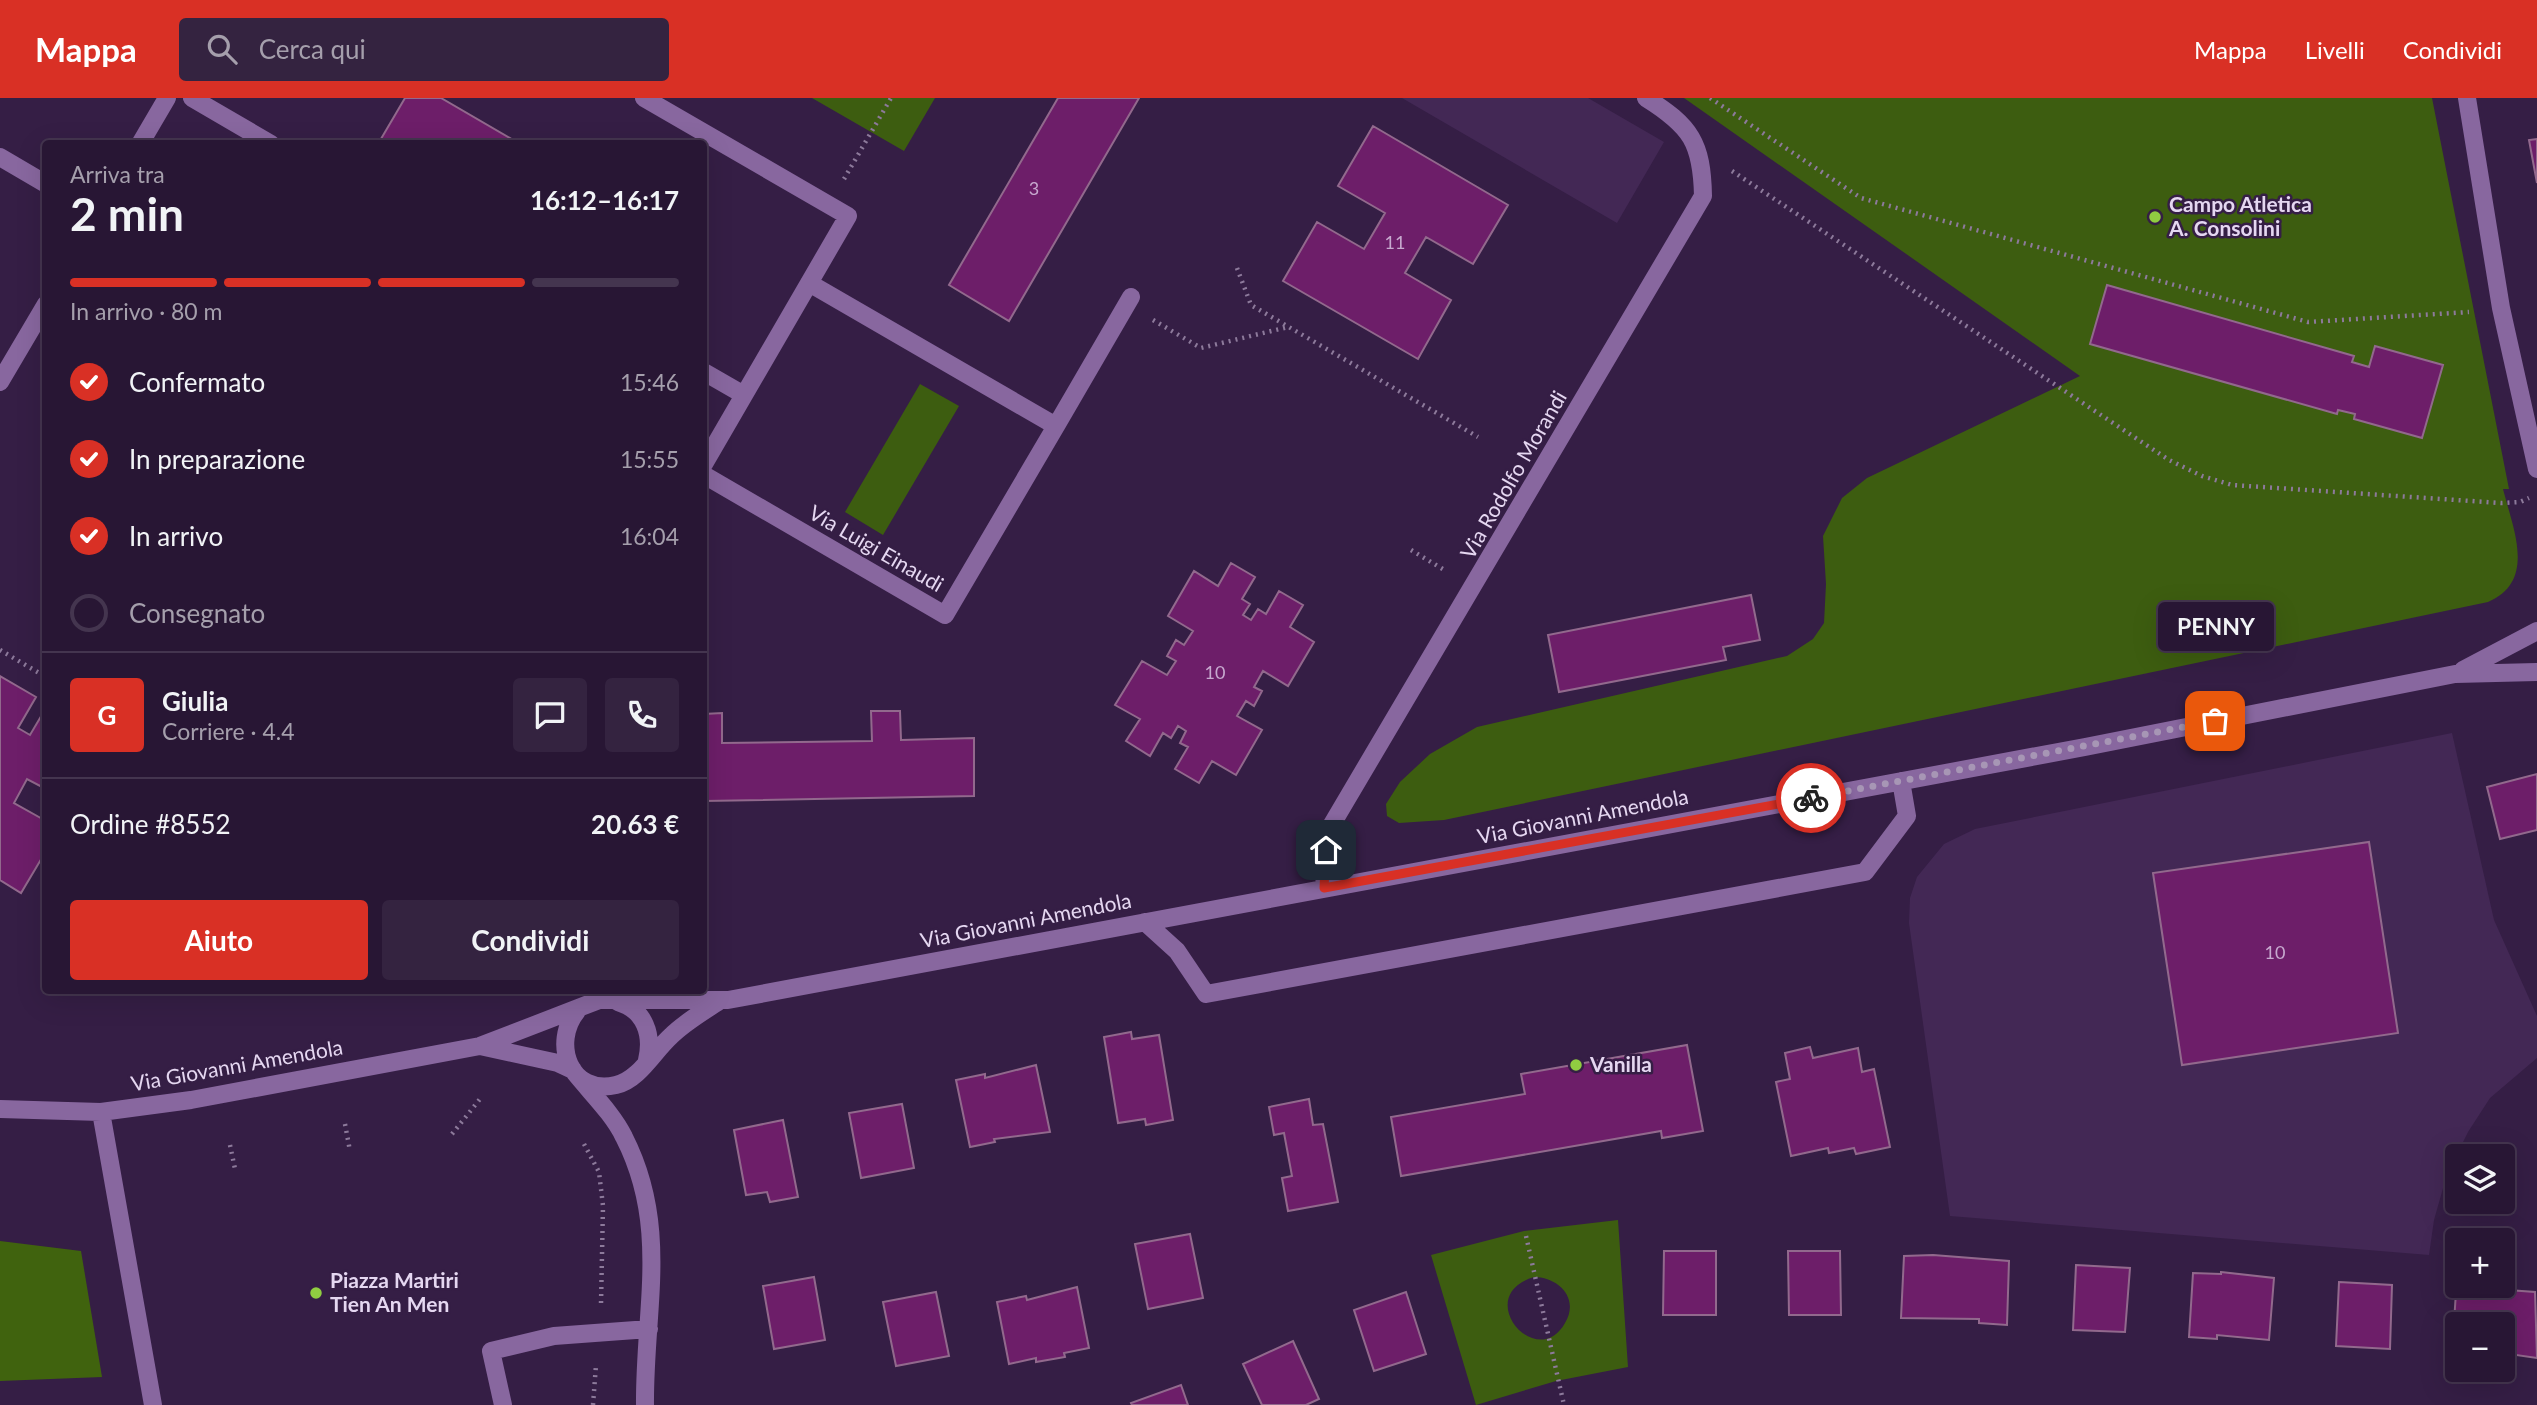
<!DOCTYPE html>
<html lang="it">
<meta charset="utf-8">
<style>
:root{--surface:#281634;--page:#342340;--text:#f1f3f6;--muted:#a59fac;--line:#44354f;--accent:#d93025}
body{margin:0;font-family:Lato,sans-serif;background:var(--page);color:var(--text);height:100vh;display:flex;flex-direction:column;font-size:26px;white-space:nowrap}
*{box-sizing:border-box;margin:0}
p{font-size:23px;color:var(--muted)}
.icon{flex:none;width:38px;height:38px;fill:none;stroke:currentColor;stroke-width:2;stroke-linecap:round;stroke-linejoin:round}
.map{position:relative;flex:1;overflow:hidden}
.sheet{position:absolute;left:42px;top:42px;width:665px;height:854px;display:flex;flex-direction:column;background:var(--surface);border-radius:7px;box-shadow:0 7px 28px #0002,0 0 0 2px var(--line)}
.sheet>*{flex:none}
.fabs{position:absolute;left:2445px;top:1046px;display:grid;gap:14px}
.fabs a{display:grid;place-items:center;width:70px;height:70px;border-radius:7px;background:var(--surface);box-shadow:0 7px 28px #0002,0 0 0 2px var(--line);font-size:35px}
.pin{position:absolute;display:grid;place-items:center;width:60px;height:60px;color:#fff;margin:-30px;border-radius:14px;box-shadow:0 4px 10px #0006}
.courier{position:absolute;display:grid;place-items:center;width:70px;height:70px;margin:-35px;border:5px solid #d93025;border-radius:50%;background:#fff;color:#222;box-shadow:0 2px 9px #0007}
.bubble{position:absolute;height:49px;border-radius:7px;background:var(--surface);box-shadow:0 7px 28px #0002,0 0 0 2px var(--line);font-size:23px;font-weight:700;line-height:49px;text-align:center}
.headline em{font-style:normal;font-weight:700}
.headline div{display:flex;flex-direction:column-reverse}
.headline{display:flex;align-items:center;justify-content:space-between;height:119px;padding:0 28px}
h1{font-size:46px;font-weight:700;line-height:52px}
.bar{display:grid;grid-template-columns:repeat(4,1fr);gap:10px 7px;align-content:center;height:84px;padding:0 28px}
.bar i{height:9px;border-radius:5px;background:var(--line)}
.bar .active{background:var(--accent)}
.bar p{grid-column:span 4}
.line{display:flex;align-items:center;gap:18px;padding:0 28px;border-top:2px solid var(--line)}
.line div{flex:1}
.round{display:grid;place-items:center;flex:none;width:74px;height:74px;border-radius:7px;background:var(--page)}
ol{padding:0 28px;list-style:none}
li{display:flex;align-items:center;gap:21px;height:77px}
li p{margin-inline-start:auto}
li .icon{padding:7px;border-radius:50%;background:var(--accent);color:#fff;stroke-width:4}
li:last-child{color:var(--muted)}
li i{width:38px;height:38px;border:4px solid var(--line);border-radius:50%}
.button{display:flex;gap:14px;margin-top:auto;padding:14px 28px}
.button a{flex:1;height:80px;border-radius:7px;background:var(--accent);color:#fff;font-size:28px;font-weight:700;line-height:80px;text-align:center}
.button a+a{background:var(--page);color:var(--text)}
header{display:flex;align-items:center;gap:42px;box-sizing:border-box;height:98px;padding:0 35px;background:var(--accent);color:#fff}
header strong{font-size:33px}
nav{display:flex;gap:38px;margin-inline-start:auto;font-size:24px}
.search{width:490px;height:63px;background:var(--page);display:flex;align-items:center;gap:18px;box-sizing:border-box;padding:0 24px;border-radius:7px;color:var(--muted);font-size:26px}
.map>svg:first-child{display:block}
.built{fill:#432855}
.green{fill:#3d5d10;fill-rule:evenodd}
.forest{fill:#40630e}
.building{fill:#6d1e69;stroke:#92698d;stroke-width:2}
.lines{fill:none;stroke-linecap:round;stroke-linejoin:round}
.path{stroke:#8d7a9b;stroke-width:4.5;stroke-dasharray:2 5;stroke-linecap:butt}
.minor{stroke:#88679f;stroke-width:18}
.done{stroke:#a796b5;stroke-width:7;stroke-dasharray:0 12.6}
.route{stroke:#d93025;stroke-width:9}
.poi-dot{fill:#90cd41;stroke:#351e45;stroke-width:2.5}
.labels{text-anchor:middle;stroke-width:5;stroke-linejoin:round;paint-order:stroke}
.number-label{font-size:18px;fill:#c7a9cf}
.poi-label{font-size:21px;font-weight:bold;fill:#e5d7f1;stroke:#351e45;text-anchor:start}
.street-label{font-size:21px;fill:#e5d7f1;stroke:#351e45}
</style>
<header>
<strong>Mappa</strong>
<div class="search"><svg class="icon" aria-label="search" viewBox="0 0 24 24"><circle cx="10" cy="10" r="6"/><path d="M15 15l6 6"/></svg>Cerca qui</div>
<nav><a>Mappa</a><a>Livelli</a><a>Condividi</a></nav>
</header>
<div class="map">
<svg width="2537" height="1307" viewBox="0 0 2537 1307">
<rect width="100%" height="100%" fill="#351e45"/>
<path class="built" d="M1402,0H1588L1664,44L1617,125Z
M2452,635L2494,822L2537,918V960L2490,1000L2468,1034L2447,1076L2434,1122L2429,1157L1950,1118L1909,825L1910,800L1917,779L1944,746L1975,731Z"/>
<path class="green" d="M812,0H935L904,53Z
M1684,0H2432L2509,391H2503C2513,431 2537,483 2488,504L1444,722L1399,725L1387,718L1386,706L1400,684L1430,656L1477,629L1787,558L1813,541L1824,525L1826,486L1823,438L1842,400L1867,380L2080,278Z
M920,286L959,308L883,437L845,414Z
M1618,1122L1628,1269L1556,1283L1476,1307L1431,1157L1524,1133ZM1534,1179C1558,1179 1580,1200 1565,1225C1537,1275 1471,1198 1534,1179Z"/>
<path class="forest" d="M0,1143L81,1153L102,1279L0,1283Z"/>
<path class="building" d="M405,0H441L520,46H378Z
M1058,0H1139L1009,223L949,187Z
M1373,28L1508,107L1473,166L1426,139L1405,175L1451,202L1418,261L1283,183L1317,124L1364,151L1385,115L1338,88Z
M2537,41V85L2529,42Z
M2107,187L2354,258L2352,264L2369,269L2375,248L2443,267L2422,340L2354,321L2355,316L2338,312L2337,316L2090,246Z
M1231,465L1255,479L1242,501L1250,506L1243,517L1251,522L1258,511L1266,516L1279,493L1303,507L1290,529L1314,544L1288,588L1263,573L1254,589L1262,593L1254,608L1246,603L1237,618L1262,632L1236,677L1212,663L1199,685L1175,671L1188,649L1180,645L1186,633L1178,628L1171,640L1163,635L1150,658L1126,643L1140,621L1115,607L1142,563L1167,577L1176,563L1167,558L1176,542L1184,547L1193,533L1168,518L1194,473L1218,488Z
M1751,497L1760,542L1723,549L1726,562L1559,594L1548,537Z
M0,578L36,599L18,630L30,637L46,610V691L27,681L14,705L46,723V753L21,795L0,782Z
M871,613H900L901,642L974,640V698L704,703V616L722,615V645L872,643Z
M2537,676V732L2500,741L2487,689Z
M2369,744L2398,935L2182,967L2153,775Z
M1131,934L1132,941L1159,937L1173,1022L1146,1027L1145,1021L1118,1025L1104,939Z
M1687,947L1703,1033L1662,1040L1661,1033L1401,1078L1391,1019L1525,996L1521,976Z
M1810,949L1813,960L1858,950L1862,974L1874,971L1890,1049L1856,1056L1854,1050L1829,1055L1828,1050L1791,1058L1776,984L1790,981L1785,955Z
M1036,967L1050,1034L994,1041L995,1044L970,1049L956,982L985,976V980Z
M1309,1001L1313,1027L1323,1026L1338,1104L1288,1113L1282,1080L1292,1078L1284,1035L1274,1037L1269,1009Z
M902,1006L914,1070L861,1080L849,1015Z
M783,1022L798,1099L770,1104L767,1094L746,1097L734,1032Z
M1190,1136L1203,1200L1148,1211L1135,1146Z
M1664,1153H1716V1217H1663Z
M1788,1153H1840L1841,1217H1789Z
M1933,1157L2009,1163L2007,1227L1979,1225V1221L1901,1220L1904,1158Z
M2076,1167L2130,1170L2125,1234L2073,1232Z
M2221,1174L2274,1180L2269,1242L2217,1237V1241L2189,1239L2193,1175L2221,1176Z
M814,1179L825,1242L774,1251L763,1188Z
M2339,1184L2392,1187L2390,1251L2336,1248Z
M1077,1189L1089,1250L1064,1255L1065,1259L1036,1264V1260L1009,1266L997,1204L1026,1198L1027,1202Z
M2480,1190L2535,1194L2537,1260L2502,1255V1227H2457V1254H2452L2456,1194L2479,1195Z
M936,1194L949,1258L896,1268L883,1204Z
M1406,1194L1426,1256L1374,1273L1354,1212Z
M1293,1243L1319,1301L1306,1307H1262L1243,1266Z
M1181,1287L1188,1307H1132L1131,1305Z"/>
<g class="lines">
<path class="path" d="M1710,0L1861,100L2308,224L2469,214
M1732,73L2169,362L2202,378L2232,387L2501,405L2520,404L2529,400
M844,81L891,0
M1237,170L1251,207L1478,339
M1153,222L1201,250L1288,229
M1411,452L1446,473
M0,552L46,579
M345,1026L350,1053
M452,1036L480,1001
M584,1046L599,1074L603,1108L601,1206
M230,1047L235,1071
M1526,1138L1564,1307
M593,1307L596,1267"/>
<path class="minor" d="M192,0L271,46
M644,0L848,118L704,366
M2467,0L2501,210L2537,371
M140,46L167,0
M0,59L46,86
M704,274L744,297
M0,284L46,206
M1056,328L1131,199
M704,377L945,517L1056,328L809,185
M2463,572L2537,533
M1324,790L1328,733L1703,98C1702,45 1691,28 1646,0
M1145,824L1177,853L1206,896L1865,774L1907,718L1901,683
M618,904C645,912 653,937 647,962
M577,913C551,945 570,998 616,987C639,982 654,953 671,938C685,924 703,914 719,903
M480,948L558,965L573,972
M575,975C591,995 613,1016 624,1039C670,1129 644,1212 645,1307
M0,1011L101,1014L191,1002L480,948L599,902H728L2085,649L2455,576L2537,574
M101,1014L153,1307
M503,1307L491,1253L554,1238L649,1231"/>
</g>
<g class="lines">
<path class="done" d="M1811,700L2215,623"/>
<path class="route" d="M1326,752L1324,790L1811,700"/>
</g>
<g class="poi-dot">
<circle cx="2155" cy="119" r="7"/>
<circle cx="1576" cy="967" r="7"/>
<circle cx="316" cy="1195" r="7"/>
</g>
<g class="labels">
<g class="number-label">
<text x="1034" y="97">3</text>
<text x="1395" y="151">11</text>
<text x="1215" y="581">10</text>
<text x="2275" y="861">10</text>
</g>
<g class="poi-label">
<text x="2169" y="114">Campo Atletica<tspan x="2169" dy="24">A. Consolini</tspan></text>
<text x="1590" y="974">Vanilla</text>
<text x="330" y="1190">Piazza Martiri<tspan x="330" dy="24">Tien An Men</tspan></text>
</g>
<g class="street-label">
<text transform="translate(1514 377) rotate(-60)" y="7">Via Rodolfo Morandi</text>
<text transform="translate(876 451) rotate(30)" y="7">Via Luigi Einaudi</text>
<text transform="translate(1583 719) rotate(-11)" y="7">Via Giovanni Amendola</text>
<text transform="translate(1026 823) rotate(-11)" y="7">Via Giovanni Amendola</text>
<text transform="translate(237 968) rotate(-10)" y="7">Via Giovanni Amendola</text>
</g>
</g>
</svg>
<div class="fabs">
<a><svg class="icon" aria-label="layers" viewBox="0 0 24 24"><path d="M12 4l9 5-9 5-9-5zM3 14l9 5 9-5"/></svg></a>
<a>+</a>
<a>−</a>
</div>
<div class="pin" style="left:2215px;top:623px;background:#ea580c"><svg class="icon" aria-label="bag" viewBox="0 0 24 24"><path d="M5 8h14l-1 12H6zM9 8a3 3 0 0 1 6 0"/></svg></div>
<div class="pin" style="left:1326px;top:752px;background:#1f2937"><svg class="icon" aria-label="home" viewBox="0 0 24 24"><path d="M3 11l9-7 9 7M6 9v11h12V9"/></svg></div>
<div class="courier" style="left:1811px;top:700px"><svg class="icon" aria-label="bike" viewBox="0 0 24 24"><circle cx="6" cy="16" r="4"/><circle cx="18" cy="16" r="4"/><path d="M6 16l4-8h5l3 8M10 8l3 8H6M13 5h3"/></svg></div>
<div class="bubble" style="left:2158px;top:504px;width:116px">PENNY</div>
<section class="sheet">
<div class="headline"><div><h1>2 min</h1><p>Arriva tra</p></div><em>16:12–16:17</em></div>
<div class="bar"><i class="active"></i><i class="active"></i><i class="active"></i><i></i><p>In arrivo · 80 m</p></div>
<ol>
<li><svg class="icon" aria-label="check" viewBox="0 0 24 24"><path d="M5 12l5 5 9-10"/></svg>Confermato<p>15:46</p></li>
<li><svg class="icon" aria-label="check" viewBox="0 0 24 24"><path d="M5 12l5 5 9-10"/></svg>In preparazione<p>15:55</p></li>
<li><svg class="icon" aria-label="check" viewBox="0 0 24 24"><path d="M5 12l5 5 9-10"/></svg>In arrivo<p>16:04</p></li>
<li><i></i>Consegnato</li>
</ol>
<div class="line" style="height:126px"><b class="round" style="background:var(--accent);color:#fff">G</b><div><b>Giulia</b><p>Corriere · 4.4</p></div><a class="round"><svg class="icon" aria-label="chat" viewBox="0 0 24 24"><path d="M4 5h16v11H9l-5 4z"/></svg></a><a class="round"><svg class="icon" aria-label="phone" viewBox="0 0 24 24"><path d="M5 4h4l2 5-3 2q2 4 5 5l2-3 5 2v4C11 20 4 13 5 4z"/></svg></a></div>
<div class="line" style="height:91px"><div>Ordine #8552</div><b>20.63 €</b></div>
<div class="button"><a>Aiuto</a><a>Condividi</a></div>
</section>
</div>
